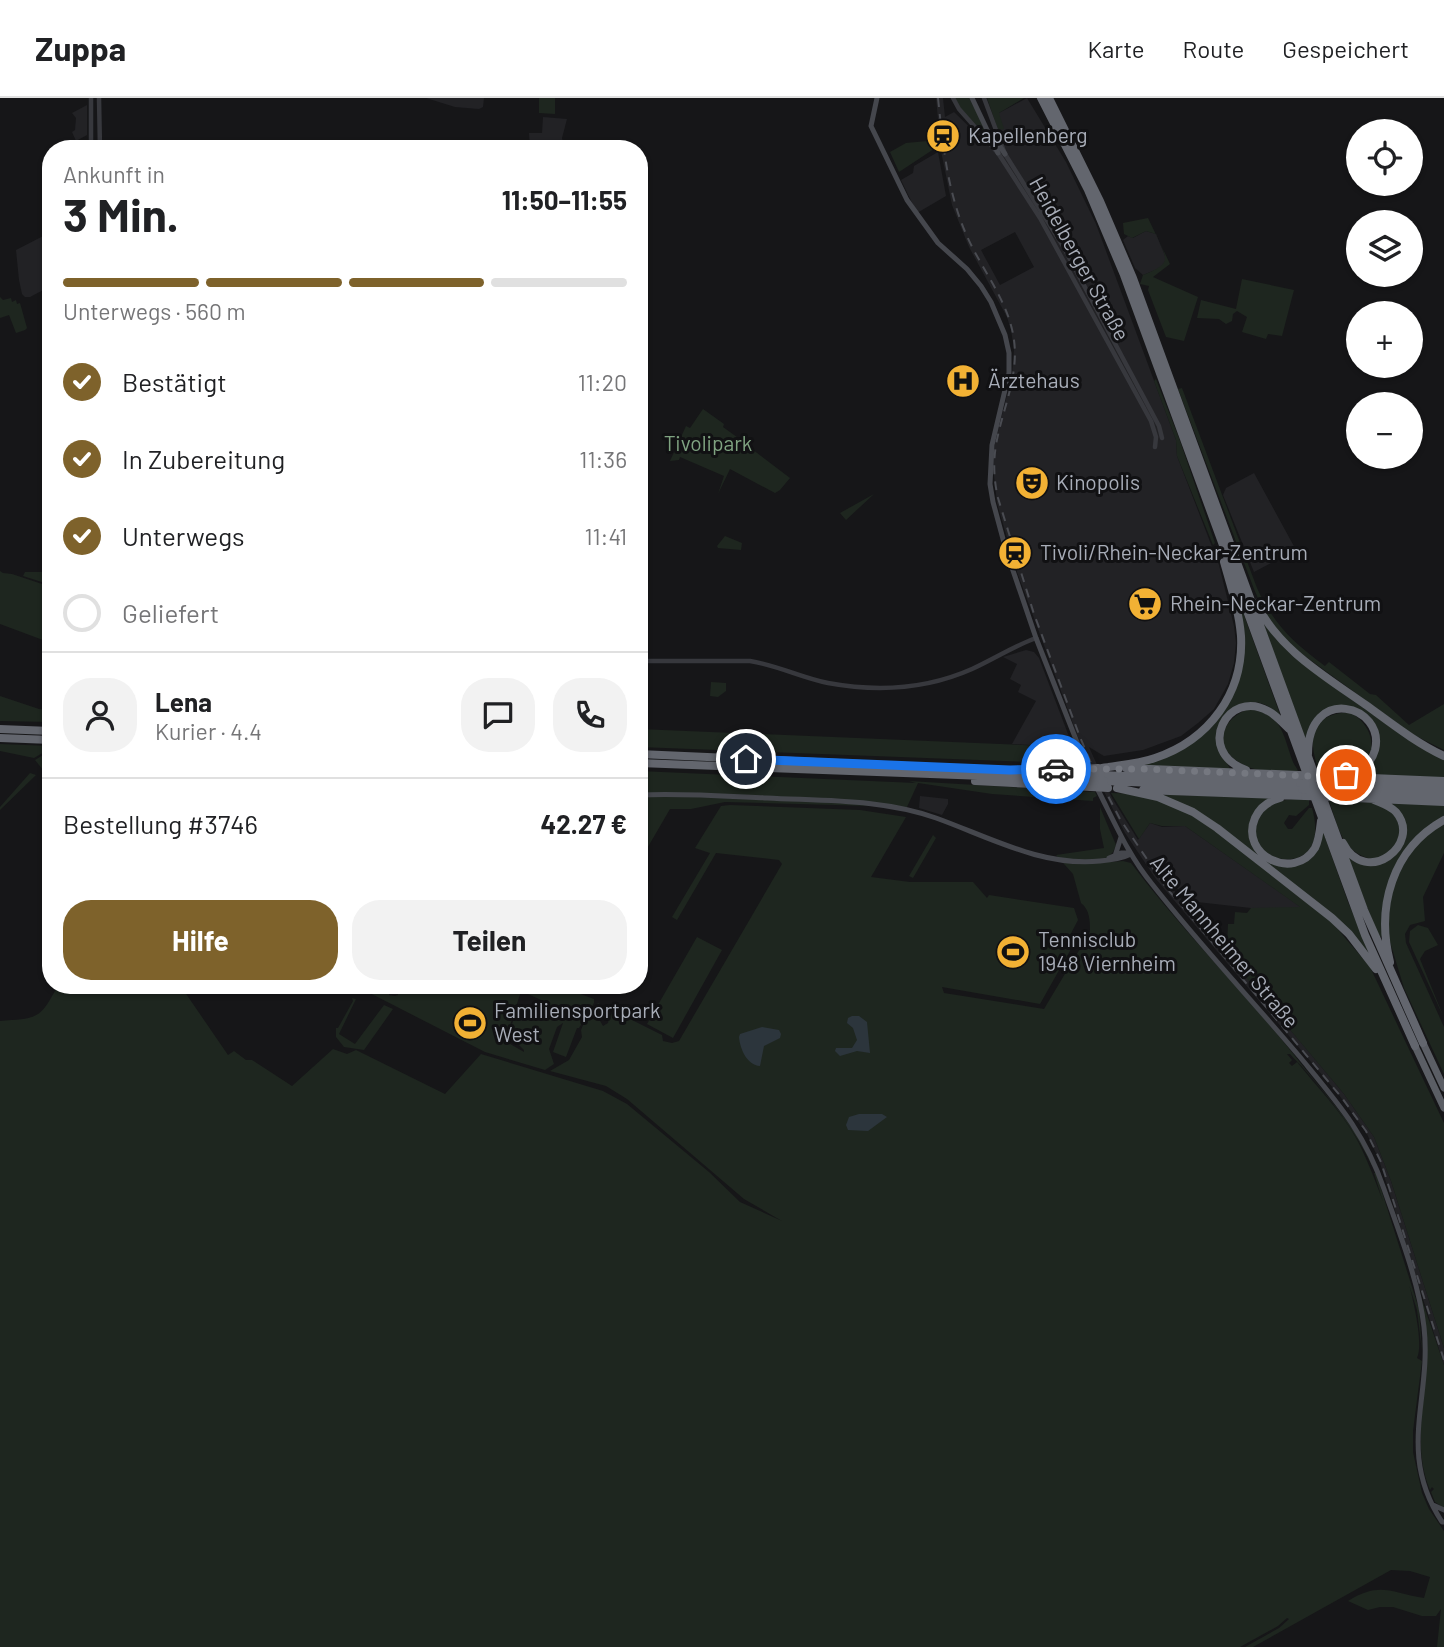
<!DOCTYPE html>
<html lang="de">
<meta charset="utf-8">
<style>
:root{--surface:#fff;--page:#f2f2f2;--text:#202124;--muted:#757577;--line:#e0e0e0;--accent:#7e622b}
body{margin:0;font-family:Barlow,sans-serif;background:var(--page);color:var(--text);height:100vh;display:flex;flex-direction:column;font-size:26px;white-space:nowrap}
*{box-sizing:border-box;margin:0}
p{font-size:23px;color:var(--muted)}
.icon{flex:none;width:38px;height:38px;fill:none;stroke:currentColor;stroke-width:2;stroke-linecap:round;stroke-linejoin:round}
.map{position:relative;flex:1;overflow:hidden}
.sheet{position:absolute;left:42px;top:42px;width:606px;height:854px;display:flex;flex-direction:column;background:var(--surface);border-radius:28px;box-shadow:0 2px 5px #0004}
.sheet>*{flex:none}
.tools{position:absolute;left:1346px;top:21px;display:grid;gap:14px}
.tools a{display:grid;place-items:center;width:77px;height:77px;border-radius:50%;background:var(--surface);box-shadow:0 2px 5px #0004;font-size:35px}
.pin{position:absolute;display:grid;place-items:center;width:60px;height:60px;color:#fff;margin:-30px;border:4px solid #fff;border-radius:50%;box-shadow:0 2px 7px #0007}
.courier{position:absolute;display:grid;place-items:center;width:70px;height:70px;margin:-35px;border:5px solid #1a73e8;border-radius:50%;background:#fff;color:#222;box-shadow:0 2px 9px #0007}
.headline em{font-style:normal;font-weight:700}
.headline div{display:flex;flex-direction:column-reverse}
.headline{display:flex;align-items:center;justify-content:space-between;height:119px;padding:0 21px}
h1{font-size:46px;font-weight:700;line-height:52px}
.bar{display:grid;grid-template-columns:repeat(4,1fr);gap:10px 7px;align-content:center;height:84px;padding:0 21px}
.bar i{height:9px;border-radius:5px;background:var(--line)}
.bar .current{background:var(--accent)}
.bar p{grid-column:span 4}
.line{display:flex;align-items:center;gap:18px;padding:0 21px;border-top:2px solid var(--line)}
.line div{flex:1}
.round{display:grid;place-items:center;flex:none;width:74px;height:74px;border-radius:28px;background:var(--page)}
ol{padding:0 21px;list-style:none}
li{display:flex;align-items:center;gap:21px;height:77px}
li p{margin-inline-start:auto}
li .icon{padding:7px;border-radius:50%;background:var(--accent);color:#fff;stroke-width:4}
li:last-child{color:var(--muted)}
li i{width:38px;height:38px;border:4px solid var(--line);border-radius:50%}
.cta{display:flex;gap:14px;margin-top:auto;padding:14px 21px}
.cta a{flex:1;height:80px;border-radius:28px;background:var(--accent);color:#fff;font-size:28px;font-weight:700;line-height:80px;text-align:center}
.cta a+a{background:var(--page);color:var(--text)}
header{display:flex;align-items:center;gap:42px;box-sizing:border-box;height:98px;padding:0 35px;background:var(--surface);border-bottom:2px solid var(--line)}
header strong{font-size:33px}
nav{display:flex;gap:38px;margin-inline-start:auto;font-size:24px}
.map>svg:first-child{display:block}
.built{fill:#222225;fill-rule:evenodd}
.green{fill:#1e261f}
.water{fill:#2c353c}
.lines{fill:none;stroke-linecap:round;stroke-linejoin:round}
.tertiary{stroke:#37383d;stroke-width:4.5}
.secondary{stroke:#45474d;stroke-width:5}
.trunk{stroke:#5b5e65;stroke-width:7}
.motorway{stroke:#63666e;stroke-width:8}
.rail{stroke:#4a4c52;stroke-width:2;stroke-dasharray:9 7;stroke-linecap:butt}
.motorway-bridge{stroke:#63666e;stroke-width:8}
.done{stroke:#757880;stroke-width:7;stroke-dasharray:0 12.6}
.route{stroke:#1a73e8;stroke-width:9}
.labels{text-anchor:middle;stroke-width:6;stroke-linejoin:round;paint-order:stroke}
.poi-label{font-size:21px;fill:#a8adb8;stroke:#111113;text-anchor:start}
.street-label{font-size:21px;fill:#a8adb8;stroke:#111113}
.park-label{font-size:21px;fill:#7fa381;stroke:#111113}
</style>
<header>
<strong>Zuppa</strong>
<nav><a>Karte</a><a>Route</a><a>Gespeichert</a></nav>
</header>
<div class="map">
<svg width="1444" height="1549" viewBox="0 0 1444 1549">
<rect width="100%" height="100%" fill="#161618"/>
<path class="built" d="M426,0H484L483,9L479,11L455,9Z
M936,0H943L945,19L954,14L994,53L1005,47L998,32L999,15L1027,0L1066,64L1096,126L1176,342L1177,358L1219,467L1234,528L1236,545L1234,565L1228,586L1214,611L1198,625L1181,638L1143,652L1104,658L1089,649L1112,700L1138,742L1150,725L1162,729L1185,728L1302,810H1251L1197,804L1166,783L1344,996L1374,1039L1391,1083L1444,1250V1267L1379,1062L1367,1036L1339,997L1156,781L1125,735L1082,650L1017,474L997,405L993,369L995,345L1012,277L1014,251L1011,232L1007,219L969,149L952,107L941,53ZM1015,134L1034,169L1000,187L981,152Z
M87,7V37L76,43L72,34L75,32L76,20L72,15Z
M543,19L567,21L562,40L564,47L573,51H530L529,35H542Z
M938,54L946,98L917,115L901,82L913,75L914,68Z
M1146,133L1156,136L1166,160L1163,169L1143,177L1135,170L1123,142L1128,138L1133,140Z
M51,134V188L30,199H25L22,196L19,182L16,152Z
M1254,375L1296,452L1254,474L1223,397L1226,390Z
M1026,552L1034,554L1039,560L1073,649L1012,646L1036,603L1018,594L1021,587L1010,581L1017,566L1003,559Z
M920,698L948,701V706L942,717L919,710Z"/>
<path class="green" d="M539,0H555V16L539,15Z
M955,0H969L993,45L960,10Z
M987,0H1024L999,15L1004,31L998,32Z
M939,42L940,47L899,74L890,54L906,45Z
M1148,120L1170,166L1153,179L1198,199L1184,243L1166,239L1148,192L1149,188L1140,186L1143,177C1173,165 1167,162 1156,136L1146,133L1132,140L1124,136L1123,125Z
M1242,181L1294,192L1282,238L1268,236L1266,241L1242,234L1247,219L1237,213L1233,216L1232,223L1226,226L1219,221L1197,220L1201,202L1236,211Z
M0,199L3,202L11,200L12,204L16,202L17,206L20,205L27,230L25,232L16,235L9,217L0,220Z
M1156,281L1179,340L1215,445L1213,447L1177,358L1176,342L1154,283Z
M1182,290L1257,490C1274,527 1293,544 1325,568L1329,564L1370,596L1376,597L1409,627L1444,606V652L1412,636L1287,545L1263,512L1254,491L1178,291Z
M703,311L724,326L723,329L741,342H745L744,345L790,380L780,392L775,395L730,371L718,396L724,378L680,359L679,362L670,363L686,328L690,330Z
M874,396L846,422L840,415Z
M725,438L742,445L741,452L718,450L717,448Z
M0,473L3,475L12,476L51,489V545L0,526Z
M25,474H51V487L23,478Z
M1232,484L1282,622C1278,617 1272,610 1266,607C1242,596 1215,617 1216,642C1217,654 1226,661 1230,671L1133,668L1205,634L1242,567Z
M1260,517L1275,540L1444,660V680L1357,677L1365,672L1378,639L1356,610L1318,617L1309,629L1306,643Z
M711,584L726,585V593L718,599L710,598Z
M0,598L39,611L51,612V624L0,623Z
M1248,611C1283,615 1283,638 1293,664C1294,667 1297,670 1298,673C1281,673 1259,675 1244,667C1213,652 1218,623 1248,611Z
M1349,614C1373,625 1383,660 1353,671C1343,675 1330,674 1319,674C1308,641 1308,617 1349,614Z
M639,631L1073,649L1080,666L639,649Z
M0,646L51,648V650L34,660L0,653Z
M51,652V676L43,672L35,662Z
M639,673L916,685L909,683L1095,694L1097,698L1093,700V703L992,696L918,685L907,709L725,704L691,711H670L645,754L639,751Z
M30,675L36,677L0,712V709Z
M1111,695L1272,700L1251,733L1267,762H1305L1322,731L1348,804L1373,864L1332,820C1333,829 1363,859 1370,869L1444,1025V1250L1391,1083L1374,1039L1344,996L1223,852L1227,848L1228,826H1234L1235,814L1247,815L1251,810L1300,809L1185,728H1162L1150,725L1139,741Z
M1300,701L1309,702V707L1296,718L1289,717L1284,725L1288,731H1292L1309,710H1312C1334,788 1236,765 1259,721C1267,705 1282,701 1300,701Z
M1329,703L1444,707V755L1423,799L1425,823L1410,827L1405,836L1406,845L1444,929V976L1404,890L1387,834L1379,840L1347,757L1355,764L1364,767L1371,761C1341,753 1339,730 1329,703Z
M730,707L860,712L906,719L871,779L910,784H973L987,800L989,797L1074,810L1078,822L1066,845L1071,851L1040,906L942,889L944,895L1044,911L1090,834C1090,823 1090,812 1081,805L1073,776L1056,757L1104,750L1100,731V709L1116,747L1113,754L1109,758L1110,764L1123,763L1131,765C1182,833 1243,892 1295,958C1323,995 1353,1023 1373,1066L1372,1068C1355,1032 1331,1002 1305,972C1300,966 1295,962 1290,956H1287L1292,962L1289,965L1292,968L1297,964C1317,989 1341,1013 1356,1040C1375,1072 1431,1230 1417,1260L1422,1263L1413,1333V1354L1422,1395L1429,1411L1444,1433V1549H1437L1441,1511L1436,1518H1422L1393,1509H1380L1368,1512L1348,1503C1381,1483 1390,1495 1424,1500L1430,1479L1410,1473L1391,1472L1253,1549H1245L1279,1530L1289,1521L1287,1520L1278,1528L1240,1549H0V923C38,920 40,922 58,887H180L228,957L234,953L246,962H252L292,988L333,951L347,956L356,952L445,996L481,956L603,993L627,1006L709,1074L740,1104L782,1123L744,1101L627,1001L606,988L550,973L569,962L582,939L581,932L584,925L598,905L609,911L599,921L603,928L608,925L609,919L614,913L662,937L663,943L672,945L679,943L782,766L779,762L716,755L677,822L672,819L710,755L695,750L721,708Z
M933,737L936,740L913,780L909,778Z
M1418,827L1428,830L1438,847L1425,853L1420,861L1444,920L1409,844L1410,833Z
M697,839L722,852L673,940L647,926Z
M360,887H390L389,897L395,898L398,897V887H523L505,943L524,954V952L516,944L510,934L514,919L523,923L524,911H548L550,908V906L528,896L527,887H556L594,901V905L579,930H577L566,959L553,954L563,925L557,929L549,951L554,966L545,972L485,954L362,891Z
M352,900L356,901L339,936L355,946L384,907L393,911L364,952L344,949L336,939V930H338L353,903Z
M1374,1075H1376L1419,1211L1422,1254L1417,1212Z
M1414,1178L1444,1267V1410L1435,1404L1431,1394L1434,1391L1432,1389L1430,1392C1411,1346 1427,1300 1427,1252C1427,1228 1418,1202 1414,1178Z"/>
<path class="water" d="M852,918H859L867,924L870,955L857,953L840,958L835,953L836,950H852L857,942L853,930L847,925L848,920Z
M762,929L779,932L781,936L780,940L764,948L760,968C747,967 740,951 739,939L740,936Z
M859,1016H882L887,1019L868,1033L848,1032L846,1027L849,1019Z"/>
<g class="lines">
<path class="tertiary" d="M91,0V51
M99,0L100,51
M953,0L959,11L998,55L1040,120L1151,323L1156,339L1155,349
M984,0L1005,56L1063,148L1159,328L1162,340
M639,563H750C777,567 802,580 828,585C877,594 927,591 972,571C994,561 1014,548 1036,540"/>
<path class="secondary" d="M877,0L871,28L907,102L938,145L967,171L981,188L991,204L1005,237L1009,255V275L992,347L990,386L993,404L1006,452L1036,540L1088,672
M972,0L998,55
M995,41L1005,56
M1097,690C1114,723 1128,757 1152,786C1199,846 1251,901 1300,959C1337,1004 1365,1035 1384,1091C1399,1134 1419,1184 1424,1229C1432,1301 1396,1354 1442,1424H1444
M639,697C681,695 724,698 767,700C824,703 882,701 936,720C989,739 1042,769 1100,763C1111,762 1121,761 1131,756
M1115,758L1121,739
M1109,760L1121,755H1129
M1433,1407L1444,1412"/>
<path class="trunk" d="M1423,945L1444,990
M1415,948L1444,1010"/>
<path class="motorway" d="M1041,0L1088,92L1124,177L1309,682
M1049,0L1100,103L1133,180L1317,683
M1256,505C1279,552 1325,578 1366,607C1391,625 1416,645 1444,658
M0,631L51,633
M0,640L51,642
M639,656L1084,676
M1308,656C1308,586 1386,607 1375,652C1369,673 1351,676 1333,679
M639,665L1088,682
M1102,670C1120,667 1138,666 1155,660C1209,642 1244,595 1241,538C1239,513 1231,489 1224,464
M1126,670L1298,677
M1246,672C1194,653 1228,590 1268,613C1276,617 1283,625 1289,631
M1101,677L1300,685
M1347,679L1444,683
M975,683L1091,689
M1104,683L1302,691
M1326,686L1444,691
M1117,690L1158,699L1193,714L1217,730L1332,820L1349,836L1376,871
M1143,692L1305,698
M1328,692L1444,698
M1313,695L1365,837L1415,948
M1321,695L1364,812L1423,945
M1331,699L1444,704
M1280,700C1269,703 1260,709 1255,720C1239,757 1294,784 1315,750C1319,742 1320,732 1321,723
M1343,745C1366,790 1423,746 1396,714C1389,707 1380,705 1372,701
M1390,864C1376,809 1392,751 1444,722"/>
<path class="rail" d="M938,0C943,47 947,92 966,136C981,171 1009,203 1014,242C1019,279 1002,312 996,347C993,365 994,383 998,400L1034,516L1080,639L1091,665L1120,721L1165,788L1342,1000L1366,1033L1381,1064L1444,1262"/>
<path class="motorway-bridge" d="M1082,671L1098,670
M1084,676L1101,677
M1298,677L1323,678
M1088,682L1104,683
M1300,685L1326,686
M1091,689L1108,690
M1302,691L1328,692
M1305,698L1331,699"/>
</g>
<g class="lines">
<path class="done" d="M1056,671H1142L1332,679L1346,677"/>
<path class="route" d="M746,661L1010,672L1056,671"/>
</g>
<defs>
<g id="station-disc" transform="scale(1.75)"><circle r="9.5" fill="#f2b134" stroke="#111113"/><path d="M-3-6H3Q5-6 5-4V2Q5 4 3 4L4.5 6H3L1.5 4h-3L-3 6H-4.5L-3 4Q-5 4-5 2V-4Q-5-6-3-6ZM-3.5-4v3h7v-3ZM-3.5 1v1.5H-2V1ZM2 1v1.5H3.5V1Z" fill="#111"/></g>
<g id="hospital-disc" transform="scale(1.75)"><circle r="9.5" fill="#f2b134" stroke="#111113"/><path d="M-5-5h3v3.5h4V-5h3V5h-3V1.5h-4V5h-3Z" fill="#111"/></g>
<g id="theatre-disc" transform="scale(1.75)"><circle r="9.5" fill="#f2b134" stroke="#111113"/><path d="M-5-5.5Q0-4 5-5.5V0Q5 5 0 6Q-5 5-5 0ZM-3.3-2.5H-1v1.5H-3.3ZM1-2.5H3.3v1.5H1ZM-2.8 1Q0 5.5 2.8 1Z" fill="#111"/></g>
<g id="supermarket-disc" transform="scale(1.75)"><circle r="9.5" fill="#f2b134" stroke="#111113"/><path d="M-6-5.5h2.5l.6 2H6L4.5 2H-2.5L-4.4-4H-6ZM-1.5 3.2a1.3 1.3 0 1 0 .1 0ZM3 3.2a1.3 1.3 0 1 0 .1 0Z" fill="#111"/></g>
<g id="stadium-disc" transform="scale(1.75)"><circle r="9.5" fill="#f2b134" stroke="#111113"/><path d="M0-5a6.5 5 0 1 0 0 10a6.5 5 0 1 0 0-10ZM-3.5-1.8h7v3.6h-7Z" fill="#111"/></g>
</defs>
<g fill-rule="evenodd">
<use href="#station-disc" x="943" y="38"/>
<use href="#hospital-disc" x="963" y="283"/>
<use href="#theatre-disc" x="1032" y="385"/>
<use href="#station-disc" x="1015" y="455"/>
<use href="#supermarket-disc" x="1145" y="506"/>
<use href="#stadium-disc" x="1013" y="854"/>
<use href="#stadium-disc" x="470" y="925"/>
</g>
<g class="labels">
<g class="poi-label">
<text x="968" y="45">Kapellenberg</text>
<text x="988" y="290">Ärztehaus</text>
<text x="1056" y="392">Kinopolis</text>
<text x="1040" y="462">Tivoli/Rhein-Neckar-Zentrum</text>
<text x="1170" y="513">Rhein-Neckar-Zentrum</text>
<text x="1038" y="849">Tennisclub<tspan x="1038" dy="24">1948 Viernheim</tspan></text>
<text x="494" y="920">Familiensportpark<tspan x="494" dy="24">West</tspan></text>
</g>
<g class="street-label">
<text transform="translate(1079 161) rotate(61)" y="7">Heidelberger Straße</text>
<text transform="translate(1224 844) rotate(50)" y="7">Alte Mannheimer Straße</text>
</g>
<g class="park-label">
<text x="708" y="353">Tivolipark</text>
</g>
</g>
</svg>
<div class="tools">
<a><svg class="icon" aria-label="locate" viewBox="0 0 24 24"><circle cx="12" cy="12" r="6"/><path d="M12 2v4M12 18v4M2 12h4M18 12h4"/></svg></a>
<a><svg class="icon" aria-label="layers" viewBox="0 0 24 24"><path d="M12 4l9 5-9 5-9-5zM3 14l9 5 9-5"/></svg></a>
<a>+</a>
<a>−</a>
</div>
<div class="pin" style="left:1346px;top:677px;background:#ea580c"><svg class="icon" aria-label="bag" viewBox="0 0 24 24"><path d="M5 8h14l-1 12H6zM9 8a3 3 0 0 1 6 0"/></svg></div>
<div class="pin" style="left:746px;top:661px;background:#1f2937"><svg class="icon" aria-label="home" viewBox="0 0 24 24"><path d="M3 11l9-7 9 7M6 9v11h12V9"/></svg></div>
<div class="courier" style="left:1056px;top:671px"><svg class="icon" aria-label="car" viewBox="0 0 24 24"><path d="M5 17H2v-5l4-1 3-4h7l3 4 3 1v5h-3M9 17h6M6 11h13"/><circle cx="7" cy="17" r="2"/><circle cx="17" cy="17" r="2"/></svg></div>
<section class="sheet">
<div class="headline"><div><h1>3 Min.</h1><p>Ankunft in</p></div><em>11:50–11:55</em></div>
<div class="bar"><i class="current"></i><i class="current"></i><i class="current"></i><i></i><p>Unterwegs · 560 m</p></div>
<ol>
<li><svg class="icon" aria-label="check" viewBox="0 0 24 24"><path d="M5 12l5 5 9-10"/></svg>Bestätigt<p>11:20</p></li>
<li><svg class="icon" aria-label="check" viewBox="0 0 24 24"><path d="M5 12l5 5 9-10"/></svg>In Zubereitung<p>11:36</p></li>
<li><svg class="icon" aria-label="check" viewBox="0 0 24 24"><path d="M5 12l5 5 9-10"/></svg>Unterwegs<p>11:41</p></li>
<li><i></i>Geliefert</li>
</ol>
<div class="line" style="height:126px"><a class="round"><svg class="icon" aria-label="person" viewBox="0 0 24 24"><circle cx="12" cy="8" r="4"/><path d="M4 21q1-7 8-7t8 7"/></svg></a><div><b>Lena</b><p>Kurier · 4.4</p></div><a class="round"><svg class="icon" aria-label="chat" viewBox="0 0 24 24"><path d="M4 5h16v11H9l-5 4z"/></svg></a><a class="round"><svg class="icon" aria-label="phone" viewBox="0 0 24 24"><path d="M5 4h4l2 5-3 2q2 4 5 5l2-3 5 2v4C11 20 4 13 5 4z"/></svg></a></div>
<div class="line" style="height:91px"><div>Bestellung #3746</div><b>42.27 €</b></div>
<div class="cta"><a>Hilfe</a><a>Teilen</a></div>
</section>
</div>
